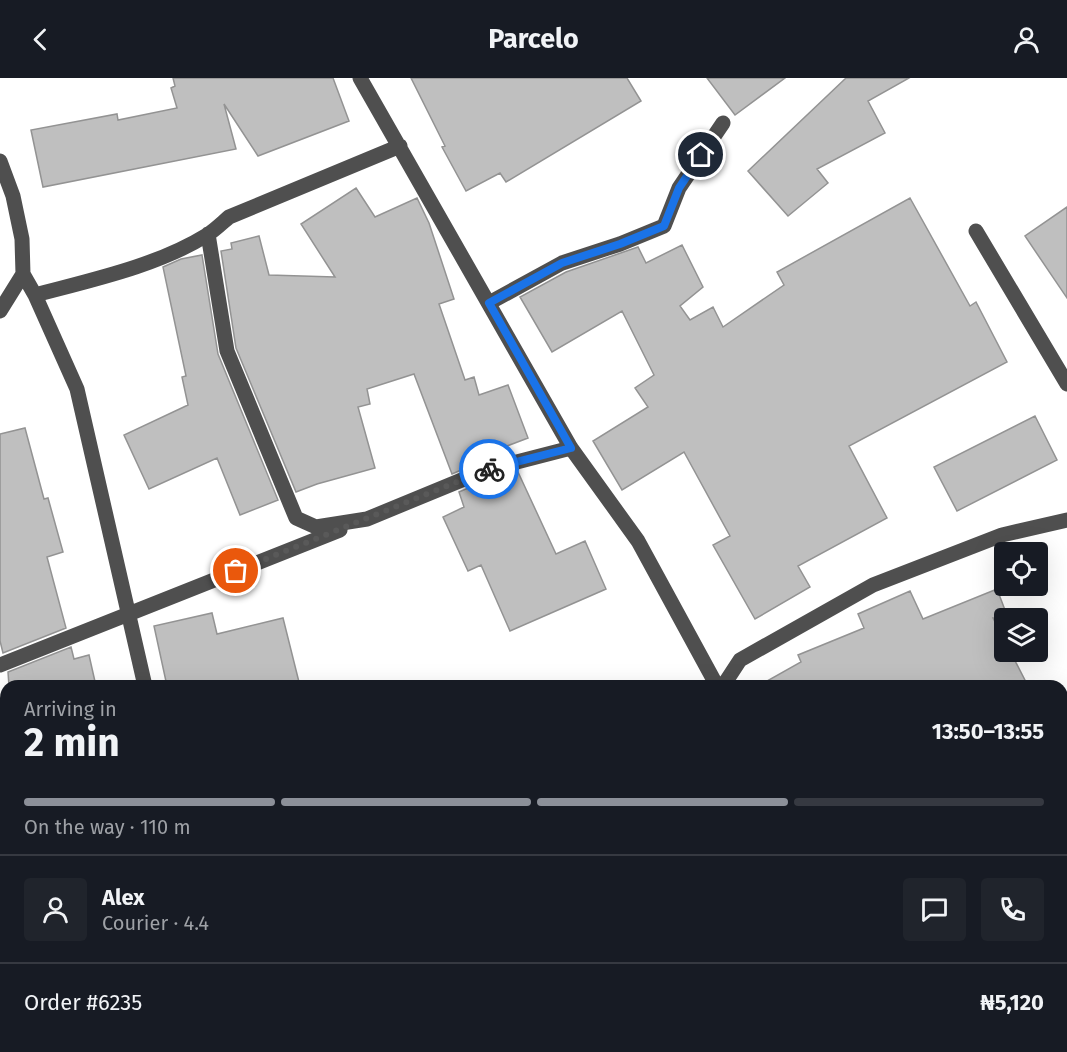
<!DOCTYPE html>
<meta charset="utf-8">
<style>
:root{--surface:#171b24;--page:#20242c;--text:#f1f3f6;--muted:#9ea1a6;--line:#363941;--accent:#8c9099}
body{margin:0;font-family:"Fira Sans",sans-serif;background:var(--page);color:var(--text);height:100vh;display:flex;flex-direction:column;font-size:22px;white-space:nowrap}
*{box-sizing:border-box;margin:0}
p{font-size:20px;color:var(--muted)}
.icon{flex:none;width:33px;height:33px;fill:none;stroke:currentColor;stroke-width:2;stroke-linecap:round;stroke-linejoin:round}
.map{position:relative;flex:1;overflow:hidden}
.side{position:absolute;left:0px;top:602px;width:1068px;height:374px;display:flex;flex-direction:column;background:var(--surface);border-radius:18px 18px 0 0;box-shadow:0 6px 24px #0002}
.side>*{flex:none}
.buttons{position:absolute;left:994px;top:464px;display:grid;gap:12px}
.buttons a{display:grid;place-items:center;width:54px;height:54px;border-radius:6px;background:var(--surface);box-shadow:0 6px 24px #0002;font-size:30px}
.pin{position:absolute;display:grid;place-items:center;width:51px;height:51px;color:#fff;margin:-26px;border:3px solid #fff;border-radius:50%;box-shadow:0 2px 6px #0007}
.courier{position:absolute;display:grid;place-items:center;width:60px;height:60px;margin:-30px;border:4px solid #1a73e8;border-radius:50%;background:#fff;color:#222;box-shadow:0 2px 8px #0007}
.overview em{font-style:normal;font-weight:700}
.overview div{display:flex;flex-direction:column-reverse}
.overview{display:flex;align-items:center;justify-content:space-between;height:102px;padding:0 24px}
h1{font-size:39px;font-weight:700;line-height:45px}
.bar{display:grid;grid-template-columns:repeat(4,1fr);gap:9px 6px;align-content:center;height:72px;padding:0 24px}
.bar i{height:8px;border-radius:4px;background:var(--line)}
.bar .on{background:var(--accent)}
.bar p{grid-column:span 4}
.line{display:flex;align-items:center;gap:15px;padding:0 24px;border-top:2px solid var(--line)}
.line div{flex:1}
.round{display:grid;place-items:center;flex:none;width:63px;height:63px;border-radius:6px;background:var(--page)}
header{display:flex;justify-content:space-between;align-items:center;height:78px;padding:0 24px;background:var(--surface);font-size:27px;font-weight:700}
.map>svg:first-child{display:block}
.building{fill:#bfbfbf;stroke:#939393;stroke-width:1.5}
.lines{fill:none;stroke-linecap:round;stroke-linejoin:round}
.minor{stroke:#4f4f4f;stroke-width:15}
.done{stroke:#595959;stroke-width:6;stroke-dasharray:0 10.8}
.route{stroke:#1a73e8;stroke-width:8}
</style>
<header><svg class="icon" aria-label="back" viewBox="0 0 24 24"><path d="M15 5l-7 7 7 7"/></svg>Parcelo<svg class="icon" aria-label="person" viewBox="0 0 24 24"><circle cx="12" cy="8" r="4"/><path d="M4 21q1-7 8-7t8 7"/></svg></header>
<div class="map">
<svg width="1067" height="974" viewBox="0 0 1067 974">
<rect width="100%" height="100%" fill="#fff"/>
<path class="building" d="M173,0H333L349,43L258,78L224,26L236,71L43,109L31,52L117,36L118,42L177,30L171,10L175,8Z
M411,0H627L641,23L506,104L500,95L466,113L442,69L445,68Z
M707,0H785L735,37Z
M846,0H909L868,23L885,55L817,91L828,105L788,138L748,93Z
M356,110L375,139L417,120L429,145L454,221L439,226L465,302L474,299L479,317L508,307L528,360L507,368L510,376L482,383L452,396L414,296L367,311L370,326L358,329L375,390L317,406L296,414L236,270L221,173L232,171L231,165L259,158L269,197L335,199L301,146Z
M910,120L970,228L976,224L1007,284L849,368L887,440L798,488L810,509L755,541L713,467L730,458L684,374L622,412L593,363L648,329L635,310L654,297L622,233L552,274L520,219L566,194L638,169L646,185L682,167L703,209L680,228L690,242L713,229L723,249L784,207L777,194Z
M1067,129V220L1025,158Z
M202,177L218,276L278,422L240,437L217,380L149,411L124,357L188,327L182,299L186,298L163,189L181,181Z
M1035,338L1057,382L957,433L934,389Z
M25,350L44,421L48,420L63,474L47,479L66,550L3,575L0,563V356Z
M518,394L556,476L585,463L606,511L510,553L481,487L468,493L443,439L464,429L459,414L489,401Z
M997,511L1008,540H993L1005,563V573H1010L1028,608H758L801,584L798,577L864,550L858,536L910,513L923,541Z
M212,535L217,556L283,540L300,608H167L154,548Z
M71,569L74,581L89,577L96,608H9L8,594Z"/>
<g class="lines">
<path class="minor" d="M360,0L571,370L638,463L717,608
M0,83L13,118L22,161L23,196L0,233
M976,153L1067,306
M208,156L227,273L296,440L316,449L367,441L486,392L571,370
M23,196L35,217L77,311L145,608
M35,217C91,202 157,188 207,157C215,152 222,145 229,139L400,68
M489,225L562,185L620,166L664,148L679,110L723,45
M0,587L340,452
M723,608L740,582L873,507L1002,457L1067,442
M0,879L6,878
M1062,960L1067,967
M229,969L230,974
M446,969L449,974
M880,974L899,969"/>
</g>
<g class="lines">
<path class="done" d="M236,493L489,391"/>
<path class="route" d="M489,391L571,370L489,225L562,185L620,166L664,148L679,110L701,77"/>
</g>
</svg>
<div class="buttons">
<a><svg class="icon" aria-label="locate" viewBox="0 0 24 24"><circle cx="12" cy="12" r="6"/><path d="M12 2v4M12 18v4M2 12h4M18 12h4"/></svg></a>
<a><svg class="icon" aria-label="layers" viewBox="0 0 24 24"><path d="M12 4l9 5-9 5-9-5zM3 14l9 5 9-5"/></svg></a>
</div>
<div class="pin" style="left:236px;top:493px;background:#ea580c"><svg class="icon" aria-label="bag" viewBox="0 0 24 24"><path d="M5 8h14l-1 12H6zM9 8a3 3 0 0 1 6 0"/></svg></div>
<div class="pin" style="left:701px;top:77px;background:#1f2937"><svg class="icon" aria-label="home" viewBox="0 0 24 24"><path d="M3 11l9-7 9 7M6 9v11h12V9"/></svg></div>
<div class="courier" style="left:489px;top:391px"><svg class="icon" aria-label="bike" viewBox="0 0 24 24"><circle cx="6" cy="16" r="4"/><circle cx="18" cy="16" r="4"/><path d="M6 16l4-8h5l3 8M10 8l3 8H6M13 5h3"/></svg></div>
<section class="side">
<div class="overview"><div><h1>2 min</h1><p>Arriving in</p></div><em>13:50–13:55</em></div>
<div class="bar"><i class="on"></i><i class="on"></i><i class="on"></i><i></i><p>On the way · 110 m</p></div>
<div class="line" style="height:108px"><a class="round"><svg class="icon" aria-label="person" viewBox="0 0 24 24"><circle cx="12" cy="8" r="4"/><path d="M4 21q1-7 8-7t8 7"/></svg></a><div><b>Alex</b><p>Courier · 4.4</p></div><a class="round"><svg class="icon" aria-label="chat" viewBox="0 0 24 24"><path d="M4 5h16v11H9l-5 4z"/></svg></a><a class="round"><svg class="icon" aria-label="phone" viewBox="0 0 24 24"><path d="M5 4h4l2 5-3 2q2 4 5 5l2-3 5 2v4C11 20 4 13 5 4z"/></svg></a></div>
<div class="line" style="height:78px"><div>Order #6235</div><b>₦5,120</b></div>
</section>
</div>
